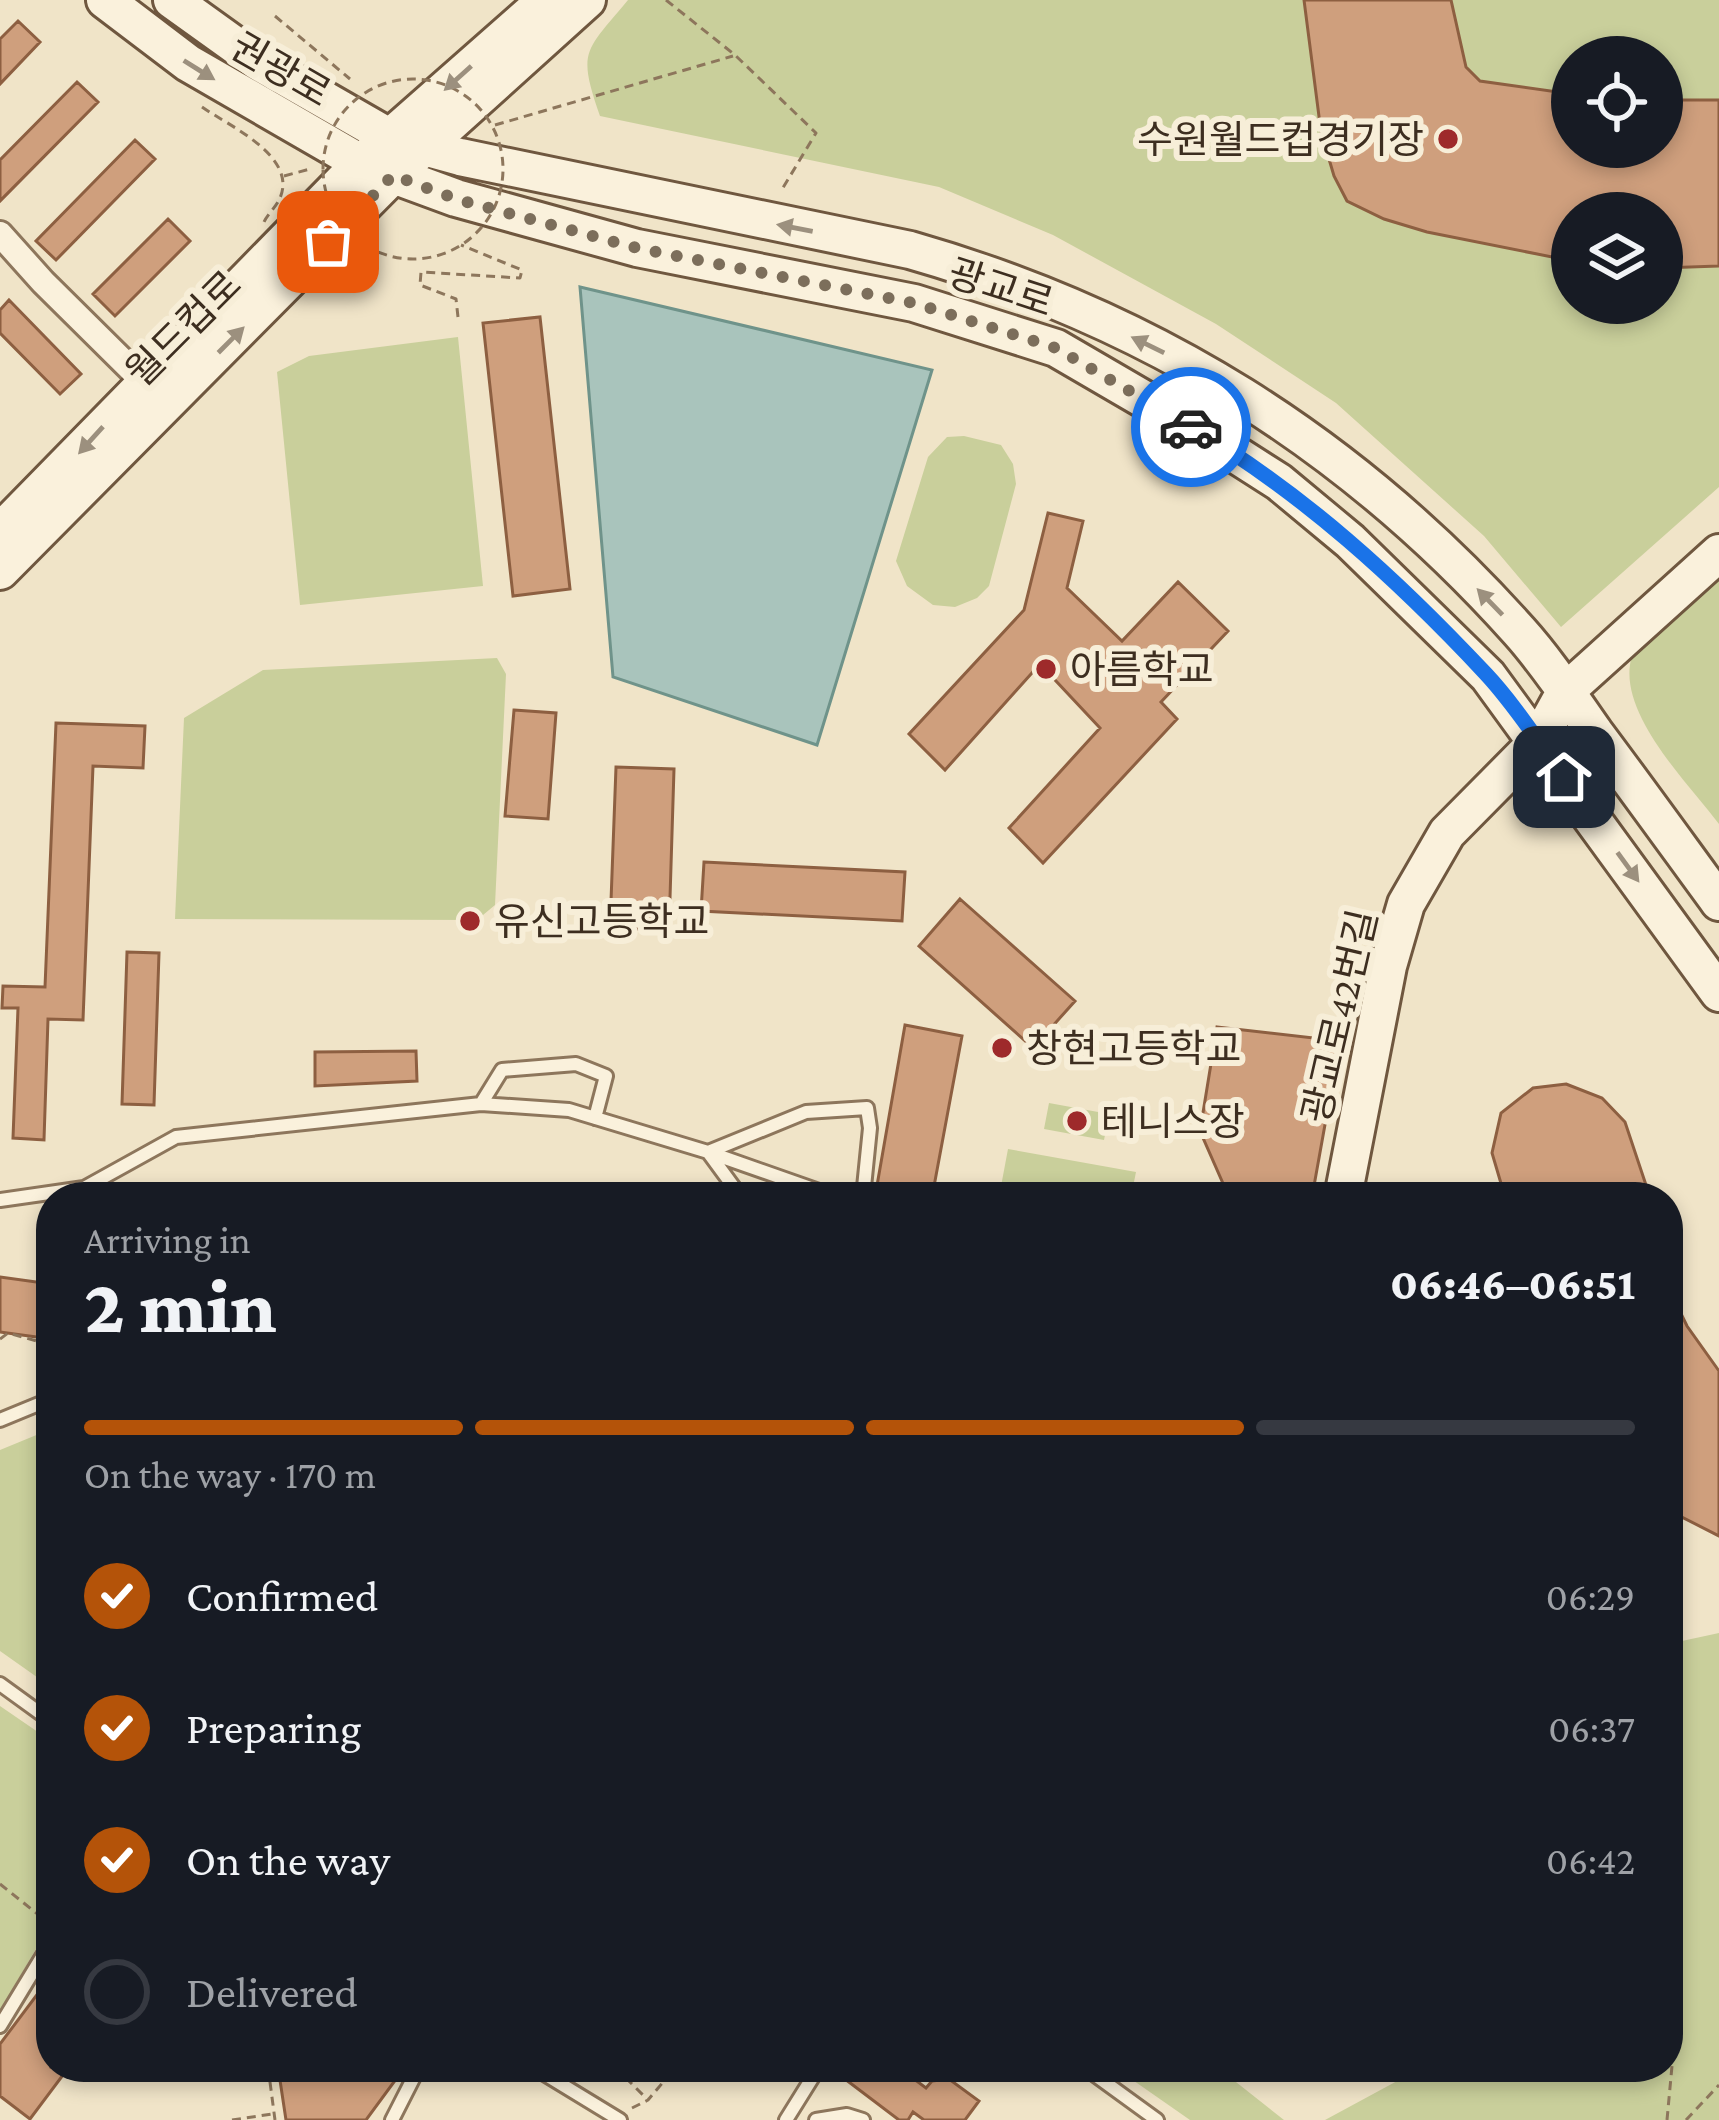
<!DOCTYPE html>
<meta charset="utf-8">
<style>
:root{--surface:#171b24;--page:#242831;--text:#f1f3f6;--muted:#9ea1a6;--line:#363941;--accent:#b45309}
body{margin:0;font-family:"Crimson Pro","Noto Sans KR",serif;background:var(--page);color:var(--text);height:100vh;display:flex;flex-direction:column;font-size:45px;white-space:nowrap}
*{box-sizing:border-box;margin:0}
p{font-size:39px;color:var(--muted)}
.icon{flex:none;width:66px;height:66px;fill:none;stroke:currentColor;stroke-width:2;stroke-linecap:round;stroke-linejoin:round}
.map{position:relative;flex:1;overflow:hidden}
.details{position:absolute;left:36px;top:1182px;width:1647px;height:900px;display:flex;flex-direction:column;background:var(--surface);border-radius:48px;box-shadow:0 6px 18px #0003}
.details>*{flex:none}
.buttons{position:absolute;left:1551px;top:36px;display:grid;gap:24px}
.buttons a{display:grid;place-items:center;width:132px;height:132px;border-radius:50%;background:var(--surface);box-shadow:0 6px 18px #0003;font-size:60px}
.pin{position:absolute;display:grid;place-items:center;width:102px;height:102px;color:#fff;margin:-51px;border-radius:24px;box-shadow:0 6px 18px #0006}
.courier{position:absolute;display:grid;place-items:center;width:120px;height:120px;margin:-60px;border:9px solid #1a73e8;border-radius:50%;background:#fff;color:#222;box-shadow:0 3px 15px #0007}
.overview em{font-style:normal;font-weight:800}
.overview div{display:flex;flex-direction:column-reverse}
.overview{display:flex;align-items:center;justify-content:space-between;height:204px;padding:0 48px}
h1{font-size:78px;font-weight:800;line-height:90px}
.bar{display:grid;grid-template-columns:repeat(4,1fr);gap:18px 12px;align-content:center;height:144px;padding:0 48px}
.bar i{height:15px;border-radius:9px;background:var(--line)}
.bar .on{background:var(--accent)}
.bar p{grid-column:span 4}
ol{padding:0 48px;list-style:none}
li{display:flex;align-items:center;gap:36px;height:132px}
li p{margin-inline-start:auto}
li .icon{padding:12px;border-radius:50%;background:var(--accent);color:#fff;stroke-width:4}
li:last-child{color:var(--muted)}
li i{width:66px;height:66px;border:6px solid var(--line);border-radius:50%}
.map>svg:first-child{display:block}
.green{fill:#c9cf9b;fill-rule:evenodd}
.water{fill:#a9c4bc;stroke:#6f938a;stroke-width:3}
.building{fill:#cf9f7d;stroke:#8d5f41;stroke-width:3}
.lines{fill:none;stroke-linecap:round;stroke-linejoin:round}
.lane-casing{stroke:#8d765c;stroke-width:18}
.street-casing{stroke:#8d765c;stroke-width:30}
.secondary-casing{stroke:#6f573f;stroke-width:42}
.path{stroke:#8d765c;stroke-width:3;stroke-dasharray:9 6;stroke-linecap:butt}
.lane{stroke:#faf1dc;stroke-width:12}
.street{stroke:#faf1dc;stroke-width:24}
.secondary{stroke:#faf1dc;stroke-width:36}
.path-bridge{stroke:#8d765c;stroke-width:3;stroke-dasharray:9 6;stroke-linecap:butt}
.oneway{fill:#9c907e}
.done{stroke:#7c6e5b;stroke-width:12;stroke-dasharray:0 21.6}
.route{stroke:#1a73e8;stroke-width:15}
.poi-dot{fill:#9e2a2b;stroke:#f7eed8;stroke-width:4.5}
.labels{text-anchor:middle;stroke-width:12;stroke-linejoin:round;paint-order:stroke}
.street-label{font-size:39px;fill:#3d2e20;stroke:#f7eed8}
.poi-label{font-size:39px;fill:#3d2e20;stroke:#f7eed8;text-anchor:start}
</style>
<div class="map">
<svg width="1719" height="2120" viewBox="0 0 1719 2120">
<rect width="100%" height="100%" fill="#f0e4c8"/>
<path class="green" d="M628,0H1719V487L1561,627L1484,536L1336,403L1216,324L1053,235L939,187L600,116C577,50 585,52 628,0ZM1572,57H1662V147H1572ZM1572,213H1662V303H1572Z
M458,337L483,586L300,605L277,372L309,356Z
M964,436L1001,445L1013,464L1016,484L989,586L977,598L955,607L933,605L907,586L896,561L928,457L947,437Z
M1719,571V824C1686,780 1598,695 1641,639C1658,616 1696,591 1719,571Z
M497,658L506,674L495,905L477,920L175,919L184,718L263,670Z
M1049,1103L1109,1114L1104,1140L1044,1129Z
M1008,1149L1136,1172L1131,1197H999Z
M51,1429V1687L0,1651V1450Z
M1719,1633V2120H1325L1423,2067H1668V1644Z
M0,1706L51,1741V1923L0,2011Z
M1114,2067H1217L1284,2120H1190Z"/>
<path class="water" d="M580,287L932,370L817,745L613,677Z"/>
<path class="building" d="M1304,0H1451L1466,67L1480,81L1572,94V147H1662V100H1719V266L1662,268V213H1572V261L1427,232L1384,219L1347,201L1334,176L1321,132Z
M18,21L40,42L0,84V39Z
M77,82L98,102L0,201V160Z
M135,140L155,159L56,260L36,241Z
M168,219L190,241L115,316L93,294Z
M9,300L81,374L60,394L0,333V310Z
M540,317L570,589L513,596L483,323Z
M1048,513L1083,521L1067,588L1122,641L1178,582L1228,631L1161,702L1177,719L1043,863L1009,828L1100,728L1040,664L945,770L909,734L1024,610Z
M514,710L556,713L548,819L505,816Z
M56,723L145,726L143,768L93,766L83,1020L48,1019L44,1140L13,1138L18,1008H2L3,986L45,987Z
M616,767L674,769L669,930L610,928Z
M704,862L905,872L902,921L701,911Z
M960,899L1075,1001L1033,1048L919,946Z
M127,952L159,953L154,1105L122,1104Z
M905,1025L962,1036L932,1197H875Z
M1217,1027L1340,1041L1312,1197H1229L1200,1131Z
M416,1051L417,1081L315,1086V1052Z
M1566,1084L1602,1098L1625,1122L1650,1197H1505L1492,1153L1501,1113L1533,1088Z
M0,1277L51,1284V1339L0,1332Z
M1668,1287L1687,1326L1719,1371V1536L1668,1510Z
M51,1976V2067H69L30,2119L0,2096V2044Z
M278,2067H405L366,2120H286Z
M829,2067H898L926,2088L932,2081L949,2079L979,2101L965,2120H924L913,2112L908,2120H899Z"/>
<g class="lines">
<g class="lane-casing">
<path id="lane" d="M481,1104L502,1070L576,1064L606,1076L595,1118
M741,1197L708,1152L806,1112L867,1108L870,1128L863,1197
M0,1200L84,1188L176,1137L481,1104L569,1110L708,1152L836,1197
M0,1420L51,1399
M0,1684L51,1721
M0,2026L51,1942
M533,2067L620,2120
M1084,2067L1157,2120
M392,2120L419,2067
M786,2120L819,2067
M816,2120L847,2115L863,2120"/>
</g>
<g class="street-casing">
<path id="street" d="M0,234L43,282L146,384"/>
</g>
<g class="secondary-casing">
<path id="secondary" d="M105,0L188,63L361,163L456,198L637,248L914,303L1056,348L1207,436L1279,482L1350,541L1488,676L1719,993
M172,0L257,61L391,138L460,157L910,250C1151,319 1351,443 1519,631C1547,662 1571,699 1595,733C1637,789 1678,846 1719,902
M0,532L361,163L546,0
M0,571L393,175L587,0
M1343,1197L1388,966L1406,904L1447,833L1538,741L1565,692L1719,553"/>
</g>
<path class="path" d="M666,0L735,55L816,133L781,191
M275,16L350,79
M202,107C229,126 298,156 280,198C276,207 267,215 264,222
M495,125L733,56
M284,176L310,169
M458,317L456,299L420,285L421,272L520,278L522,270L461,245
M0,1339L8,1333L51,1345
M0,1884L50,1924
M268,2067L275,2120
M615,2067L647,2099
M632,2108L648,2100L676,2067
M232,2120L272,2114
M1667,2120L1672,2066L1668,2057
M1686,2120L1719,2085"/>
<use href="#lane" class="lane"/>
<use href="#street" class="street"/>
<use href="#secondary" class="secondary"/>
<path class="path-bridge" d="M323 169a90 90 0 1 1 180 0a90 90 0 1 1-180 0Z"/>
</g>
<defs><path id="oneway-solid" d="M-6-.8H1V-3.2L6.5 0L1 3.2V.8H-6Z" transform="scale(3)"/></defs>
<g class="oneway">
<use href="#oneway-solid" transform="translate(199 70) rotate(32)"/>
<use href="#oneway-solid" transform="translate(458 78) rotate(138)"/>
<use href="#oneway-solid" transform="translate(795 228) rotate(-169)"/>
<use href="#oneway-solid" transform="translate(231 340) rotate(-45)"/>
<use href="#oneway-solid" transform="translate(1148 345) rotate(-154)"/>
<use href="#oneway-solid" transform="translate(91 440) rotate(132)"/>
<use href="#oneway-solid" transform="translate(1490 602) rotate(-134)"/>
<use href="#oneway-solid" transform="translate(1628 867) rotate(54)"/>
</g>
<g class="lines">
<path class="done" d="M328,242L393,175L456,199L637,248L914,303L1056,348L1191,427"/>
<path class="route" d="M1191,427C1302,492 1398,580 1486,674C1515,705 1539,743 1564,777"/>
</g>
<g class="poi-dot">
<circle cx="1448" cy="139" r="12"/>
<circle cx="1046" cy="669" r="12"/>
<circle cx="470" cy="921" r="12"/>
<circle cx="1002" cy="1048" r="12"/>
<circle cx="1077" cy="1121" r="12"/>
</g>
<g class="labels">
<g class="street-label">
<text transform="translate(281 69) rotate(30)" y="14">권광로</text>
<text transform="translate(1001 287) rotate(18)" y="14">광교로</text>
<text transform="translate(183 328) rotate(-45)" y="14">월드컵로</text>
<text transform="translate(1339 1016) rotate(-77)" y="14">광교로42번길</text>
</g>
<g class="poi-label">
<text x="1424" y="153" text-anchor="end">수원월드컵경기장</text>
<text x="1070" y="683">아름학교</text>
<text x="494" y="935">유신고등학교</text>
<text x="1026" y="1062">창현고등학교</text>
<text x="1101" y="1135">테니스장</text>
</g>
</g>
</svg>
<div class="buttons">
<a><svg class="icon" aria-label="locate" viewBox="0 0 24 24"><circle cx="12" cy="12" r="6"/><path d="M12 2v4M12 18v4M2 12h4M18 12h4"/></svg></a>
<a><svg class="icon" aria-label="layers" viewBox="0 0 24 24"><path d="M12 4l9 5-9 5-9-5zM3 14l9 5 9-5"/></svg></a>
</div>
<div class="pin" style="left:328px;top:242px;background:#ea580c"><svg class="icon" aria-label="bag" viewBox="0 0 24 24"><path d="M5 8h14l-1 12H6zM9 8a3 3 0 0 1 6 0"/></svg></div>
<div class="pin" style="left:1564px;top:777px;background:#1f2937"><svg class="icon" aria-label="home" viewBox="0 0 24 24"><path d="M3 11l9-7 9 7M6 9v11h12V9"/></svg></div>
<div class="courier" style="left:1191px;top:427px"><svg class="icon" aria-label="car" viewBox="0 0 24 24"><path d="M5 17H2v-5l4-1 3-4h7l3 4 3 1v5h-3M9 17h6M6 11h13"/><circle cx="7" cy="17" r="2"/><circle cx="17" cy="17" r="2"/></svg></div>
<section class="details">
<div class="overview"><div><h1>2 min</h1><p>Arriving in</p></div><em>06:46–06:51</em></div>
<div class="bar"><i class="on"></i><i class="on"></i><i class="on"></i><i></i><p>On the way · 170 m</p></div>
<ol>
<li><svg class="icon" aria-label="check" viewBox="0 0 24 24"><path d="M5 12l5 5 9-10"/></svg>Confirmed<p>06:29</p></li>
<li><svg class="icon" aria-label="check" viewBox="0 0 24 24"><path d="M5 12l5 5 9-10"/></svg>Preparing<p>06:37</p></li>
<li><svg class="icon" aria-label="check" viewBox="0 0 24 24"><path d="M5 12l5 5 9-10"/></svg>On the way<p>06:42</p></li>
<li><i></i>Delivered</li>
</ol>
</section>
</div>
